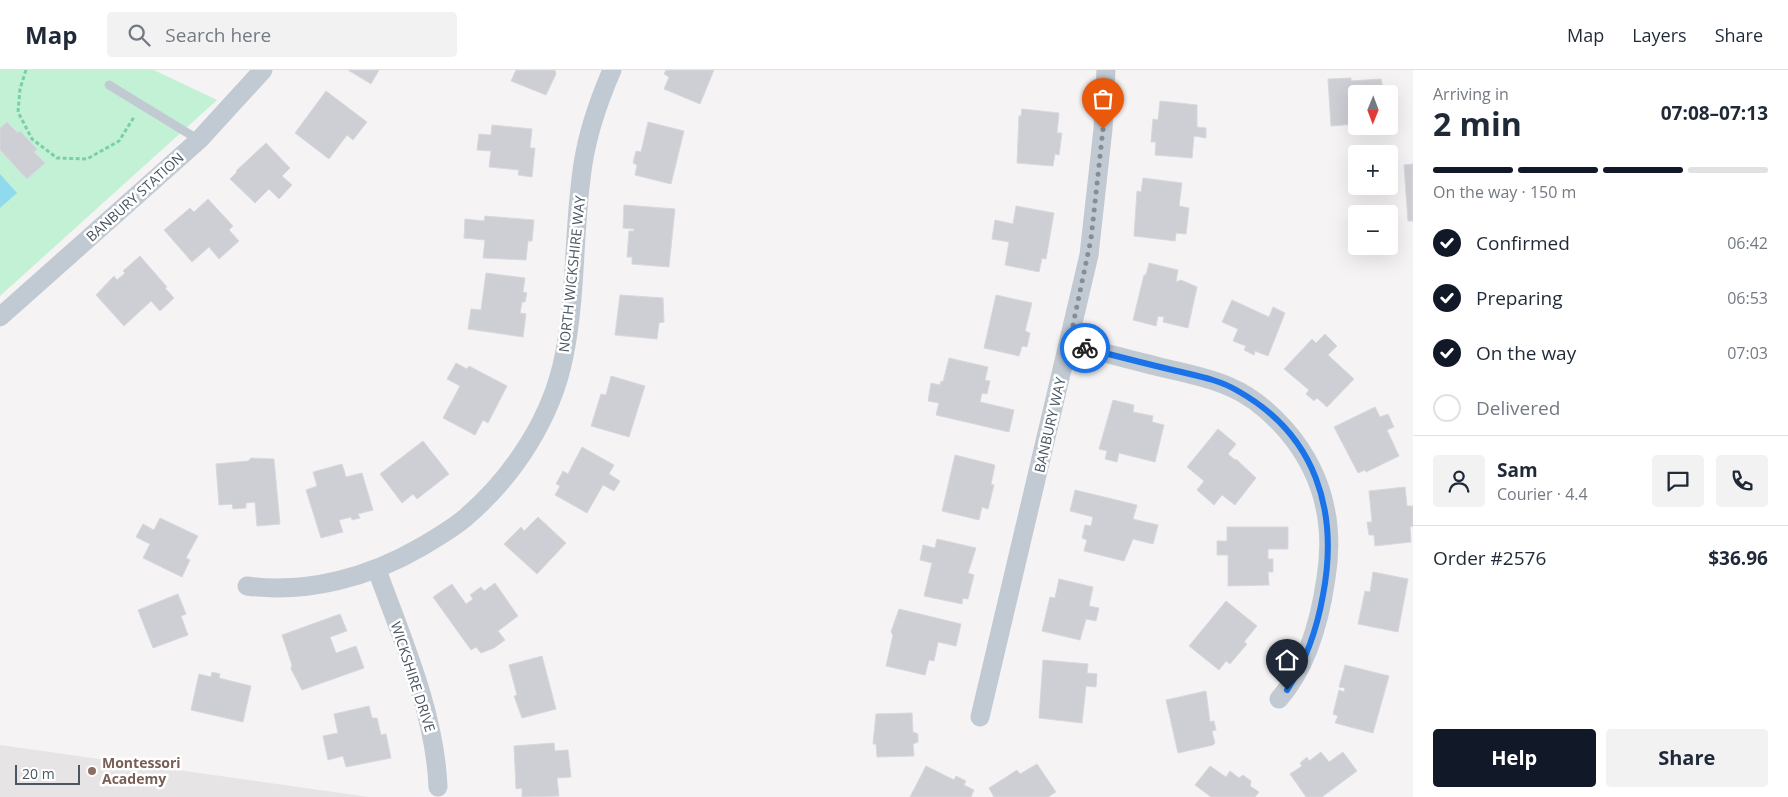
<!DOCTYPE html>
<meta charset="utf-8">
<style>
:root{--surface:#fff;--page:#f2f2f3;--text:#1f2937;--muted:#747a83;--line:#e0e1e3;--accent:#111827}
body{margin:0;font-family:"Open Sans",sans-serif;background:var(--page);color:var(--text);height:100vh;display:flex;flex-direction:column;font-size:19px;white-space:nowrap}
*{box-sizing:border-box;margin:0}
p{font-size:16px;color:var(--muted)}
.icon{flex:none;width:28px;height:28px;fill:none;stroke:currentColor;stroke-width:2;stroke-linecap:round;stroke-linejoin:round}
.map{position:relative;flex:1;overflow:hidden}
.details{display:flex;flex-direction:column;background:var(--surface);width:375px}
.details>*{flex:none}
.needle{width:32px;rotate:181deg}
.fabs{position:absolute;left:1348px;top:15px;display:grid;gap:10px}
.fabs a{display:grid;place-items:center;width:50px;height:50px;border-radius:5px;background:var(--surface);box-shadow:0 5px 20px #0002;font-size:25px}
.scale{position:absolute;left:15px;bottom:12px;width:65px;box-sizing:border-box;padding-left:5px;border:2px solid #4a5661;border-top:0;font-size:14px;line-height:18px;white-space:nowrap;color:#4a5661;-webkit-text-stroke:4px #fff;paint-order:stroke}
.pin{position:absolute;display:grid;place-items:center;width:42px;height:42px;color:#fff;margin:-51px -21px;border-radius:50% 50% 50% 0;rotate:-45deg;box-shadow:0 0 5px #0007}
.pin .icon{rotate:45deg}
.courier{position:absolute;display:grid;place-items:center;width:50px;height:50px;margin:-25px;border:4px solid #1a73e8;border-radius:50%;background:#fff;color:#222;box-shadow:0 1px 6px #0007}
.head em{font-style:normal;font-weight:700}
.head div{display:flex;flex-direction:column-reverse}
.head{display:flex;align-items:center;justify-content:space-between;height:85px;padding:0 20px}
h1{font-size:32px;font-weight:700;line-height:38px}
.bar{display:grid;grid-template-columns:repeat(4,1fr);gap:8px 5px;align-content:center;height:60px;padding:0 20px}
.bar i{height:6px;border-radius:4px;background:var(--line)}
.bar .on{background:var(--accent)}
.bar p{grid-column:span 4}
.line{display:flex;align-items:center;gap:12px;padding:0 20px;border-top:1px solid var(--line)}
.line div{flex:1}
.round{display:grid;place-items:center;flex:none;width:52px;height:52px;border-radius:5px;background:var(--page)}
ol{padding:0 20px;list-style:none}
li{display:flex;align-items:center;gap:15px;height:55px}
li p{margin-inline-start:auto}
li .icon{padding:5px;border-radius:50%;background:var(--accent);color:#fff;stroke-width:4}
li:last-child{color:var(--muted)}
li i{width:28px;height:28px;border:2px solid var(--line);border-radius:50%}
.cta{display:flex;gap:10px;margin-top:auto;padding:10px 20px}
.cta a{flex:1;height:58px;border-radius:5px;background:var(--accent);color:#fff;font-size:20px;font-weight:700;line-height:58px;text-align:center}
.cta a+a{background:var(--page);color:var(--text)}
header{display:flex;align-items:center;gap:30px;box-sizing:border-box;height:70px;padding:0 25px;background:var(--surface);border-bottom:1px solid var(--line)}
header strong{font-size:24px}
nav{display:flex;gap:28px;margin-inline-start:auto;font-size:18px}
.search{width:350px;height:45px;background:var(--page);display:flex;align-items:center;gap:12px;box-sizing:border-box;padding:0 18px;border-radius:5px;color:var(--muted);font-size:19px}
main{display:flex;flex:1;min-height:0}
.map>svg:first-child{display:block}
.education{fill:#e6e4e5}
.green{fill:#c3f1d5}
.water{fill:#90daee}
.building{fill:#cdcfd5;stroke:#d7d9de}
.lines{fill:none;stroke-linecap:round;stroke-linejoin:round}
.path{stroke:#7ad0a6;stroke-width:3;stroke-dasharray:4 2.5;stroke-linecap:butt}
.service{stroke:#c1cad2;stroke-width:9}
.minor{stroke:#c1cad2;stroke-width:19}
.done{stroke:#868d94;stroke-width:5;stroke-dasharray:0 9}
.route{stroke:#1a73e8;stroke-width:6}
.education-dot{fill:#8d6e63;stroke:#fff;stroke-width:2}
.labels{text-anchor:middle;stroke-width:5;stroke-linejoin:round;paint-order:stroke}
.street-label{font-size:14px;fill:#4a5661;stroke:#fff}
.education-label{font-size:14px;font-weight:bold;fill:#785e54;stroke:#fff;text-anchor:start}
</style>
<header>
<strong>Map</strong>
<div class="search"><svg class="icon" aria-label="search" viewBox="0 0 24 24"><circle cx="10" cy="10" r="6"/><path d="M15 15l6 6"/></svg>Search here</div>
<nav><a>Map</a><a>Layers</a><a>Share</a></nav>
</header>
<main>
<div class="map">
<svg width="1413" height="727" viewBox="0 0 1413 727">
<rect width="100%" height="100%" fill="#f5f3f3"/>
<path class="education" d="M0,675L369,727H0Z"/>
<path class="green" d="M0,0H154L217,30L0,226Z"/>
<path class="water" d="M0,104L17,123L0,138Z"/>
<path class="building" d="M348,0H379L371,14Z
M516,0H555L556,4L546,25L511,11Z
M666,0H714L700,34L664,19L669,7L664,4Z
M1351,8V11L1381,9L1384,24H1356V54L1331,56L1328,9Z
M326,21L367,52L353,70L347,65L329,89L295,63Z
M1160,31L1197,35V57L1206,58V68L1194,66L1192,88L1155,85L1156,72H1151L1153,49L1158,50Z
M1022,39L1059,43L1057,63H1062L1059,85L1055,84L1053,96L1017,93L1019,46H1021Z
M7,52L18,63L20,61L37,79L34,82L45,93L27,109L0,80V58Z
M648,52L684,61L671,114L635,105L637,95L633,93L636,81L641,82Z
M492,55L532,59L530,78H535L532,107L518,105L519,100L489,97L491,81L477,80L479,64L491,65Z
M266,73L290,98L282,106L292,115L279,129L269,119L255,133L230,109L237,102L236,101Z
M1413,94V151H1408L1404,95Z
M1143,108L1182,113L1179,136L1189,138L1186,164L1176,163L1175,171L1134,166L1137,121L1141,122Z
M208,129L233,156L229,160L239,171L219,189L209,177L192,192L164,160L190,138L194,142Z
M624,135L675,139L669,197L632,194V187H627L629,161H634V159L623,158Z
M1016,136L1054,143L1046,189L1042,188L1039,202L1005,195L1009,172L992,169L995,150L1013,154Z
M485,146L534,150L532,171H528L526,190L483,188L485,170L464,168L465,149L484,151Z
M140,186L167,217L165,218L174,228L160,241L151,231L124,256L96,225L114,206L117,210L125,203L123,201Z
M1149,193L1178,200L1176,212L1181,210L1197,217L1188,258L1163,252L1164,247L1158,246L1156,256L1133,250L1144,205H1146Z
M486,203L525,208L523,222L527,223L525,232H522L520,243L526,244L523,267L468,259L471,239L481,240Z
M620,225L663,228L664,252L659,253L657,269L615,265Z
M996,225L1032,233L1025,261L1030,263L1027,277L1022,276L1019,286L984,278Z
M1232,230L1269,247L1273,237L1285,243L1268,286L1255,281L1254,285L1244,280L1246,276L1233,271L1238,259L1222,252Z
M1325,264L1337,276L1328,285L1354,309L1327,337L1317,328L1314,331L1306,324L1309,320L1284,299L1312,269L1316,273Z
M949,288L988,297L985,310L990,311L987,324L982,323L980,332L1014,340L1009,362L936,345L939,333L928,331L931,313L940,315L941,311L943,312Z
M456,293L467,299L469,296L507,316L488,353L483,350L475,365L443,348L460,316L447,309Z
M611,306L645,316L629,367L591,356L601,324L606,325Z
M1113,330L1134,335L1133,342L1153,346L1152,352L1164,355L1155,392L1119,383L1117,392L1105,389L1107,381L1099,379Z
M1375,337L1380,347L1388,344L1394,357L1387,360L1399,386L1366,402L1365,400L1358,403L1334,357Z
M1218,359L1236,374L1228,384L1235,390L1236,389L1256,408L1235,435L1222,425L1214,435L1197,420L1204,411L1187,397Z
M423,371L449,404L417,429L413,424L402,433L380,404Z
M582,377L614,395L609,404L620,411L614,421L603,415L587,443L555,425L560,416L556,414L563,401L568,404Z
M955,385L995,395L991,414L994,415L988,439L982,437L979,450L942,441Z
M251,388L274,389L280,454L257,456L255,432L246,433V438L233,439L232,434L219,435L216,394L248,391Z
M342,394L346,407L362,403L373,440L358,444L360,448L352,450L351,447L339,450L343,462L321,468L306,420L317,416L313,402Z
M1405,417L1407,436H1413V456L1410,457L1411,472L1375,476L1374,465H1369L1367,452H1372L1369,421Z
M1075,420L1137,435L1133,449L1158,455L1153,474L1133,469L1124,491L1084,481L1087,470L1082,468L1085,455L1091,456L1093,447L1070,441Z
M538,447L566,473L537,504L504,474L521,457L524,461Z
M160,448L198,466L186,488L190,490L182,507L143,488L150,474L136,467L143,454L154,460Z
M1227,457H1288V479H1268V489H1273V502H1268L1269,515L1228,516V485H1217V471H1227Z
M937,469L976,478L968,503L974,505L968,529L963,528L962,534L924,526L932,493L920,490L923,475L935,478Z
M1373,502L1408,509L1398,562L1358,554L1365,521L1370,522Z
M1059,509L1093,517L1089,536L1099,538L1096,551L1086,549L1080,570L1042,561L1050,527L1055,528Z
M495,513L518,546L498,561L505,570L494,578L481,583L476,577L471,580L433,527L452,514L466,534L473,529L470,525L481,517L484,521Z
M178,524L186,544L181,546L188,565L153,578L138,540Z
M1226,531L1257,556L1244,572L1247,574L1230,594L1226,591L1219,600L1189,576Z
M899,539L961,554L956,576L938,572L934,591L929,590L925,605L886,596L893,565L891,562Z
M340,544L347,561L330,567L336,583L356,576L364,598L302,620L291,599L292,595L282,565Z
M542,586L556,639L522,648L514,626L517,625L509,595Z
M1043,590L1088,594L1087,603L1097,604L1096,617L1086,616L1082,653L1039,648Z
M1345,595L1389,606L1373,663L1335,653L1338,646L1333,644L1339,620L1344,622L1345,618L1339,617Z
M212,602L220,604L219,608L251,616L243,652L191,640L199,604L211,607Z
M1206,621L1210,652L1214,651L1216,660L1212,661L1215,673L1213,675L1178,683L1166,630Z
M369,636L372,648H377L381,665L386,664L391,688L346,697L343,686L328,690L323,666L338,663L334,644Z
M912,643L913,662L918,664V672L913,674L914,686L877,687L876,674H873L876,644Z
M554,673L555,681L568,680L571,707L557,708L559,726L522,727V718L516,719L514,676Z
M1321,682L1329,692L1343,682L1357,701L1322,727H1306L1290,704L1302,696L1300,693L1307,687L1309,691Z
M1037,694L1056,722L1048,727H994L989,718L1017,700L1020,704Z
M926,696L954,710L956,706L966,711L964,715L974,720L971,727H910Z
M1210,696L1226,707L1230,701L1239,708L1243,705L1251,711L1250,716L1259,722L1255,727H1211L1195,715Z"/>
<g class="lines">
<path class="path" d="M26,0L20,19L18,42L32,69L57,88L87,89L119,71L134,47"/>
<path class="service" d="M109,15L199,70"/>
<path class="minor" d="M0,247L199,70L263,0
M1069,274C1102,282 1135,291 1168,299C1189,304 1210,308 1230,317C1252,326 1270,342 1286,360C1323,403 1335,452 1326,508C1320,550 1308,596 1279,629
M377,500C402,569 435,642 438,717
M247,516C307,524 370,507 421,477C436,468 452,459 465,448C513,407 552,348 564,286C577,223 573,157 583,94C588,61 599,30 612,0
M980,647L1089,185L1103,59L1106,0"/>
</g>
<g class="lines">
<path class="done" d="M1085,278L1069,274L1091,169L1103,59"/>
<path class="route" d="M1085,278C1116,286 1147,294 1177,301C1198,306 1220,310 1238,321C1316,365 1339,441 1323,525C1317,559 1306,591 1287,620"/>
</g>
<circle class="education-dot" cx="92" cy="701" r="5"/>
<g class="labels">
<g class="street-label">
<text transform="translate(135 127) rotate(-42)" y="5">BANBURY STATION</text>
<text transform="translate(572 204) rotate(-84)" y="5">NORTH WICKSHIRE WAY</text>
<text transform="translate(1050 355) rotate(-77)" y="5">BANBURY WAY</text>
<text transform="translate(413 607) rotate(72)" y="5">WICKSHIRE DRIVE</text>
</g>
<g class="education-label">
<text x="102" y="698">Montessori<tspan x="102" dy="16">Academy</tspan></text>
</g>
</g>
</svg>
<div class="fabs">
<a><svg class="needle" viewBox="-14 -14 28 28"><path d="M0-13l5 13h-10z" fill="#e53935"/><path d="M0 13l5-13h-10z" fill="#747a83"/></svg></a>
<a>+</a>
<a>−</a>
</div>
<div class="scale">20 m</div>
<div class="pin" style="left:1103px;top:59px;background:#ea580c"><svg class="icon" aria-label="bag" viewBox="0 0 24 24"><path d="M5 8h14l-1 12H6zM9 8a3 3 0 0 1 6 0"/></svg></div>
<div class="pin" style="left:1287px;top:620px;background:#1f2937"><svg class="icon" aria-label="home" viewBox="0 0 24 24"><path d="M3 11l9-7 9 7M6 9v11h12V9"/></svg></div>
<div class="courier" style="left:1085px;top:278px"><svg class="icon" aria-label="bike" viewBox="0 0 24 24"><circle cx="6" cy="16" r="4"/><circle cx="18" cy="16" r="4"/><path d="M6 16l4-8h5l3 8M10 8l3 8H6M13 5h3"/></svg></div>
</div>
<section class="details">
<div class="head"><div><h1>2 min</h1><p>Arriving in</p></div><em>07:08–07:13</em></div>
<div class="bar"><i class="on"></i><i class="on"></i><i class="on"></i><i></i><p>On the way · 150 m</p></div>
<ol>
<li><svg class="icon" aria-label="check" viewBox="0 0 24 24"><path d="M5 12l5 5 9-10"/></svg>Confirmed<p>06:42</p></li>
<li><svg class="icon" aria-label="check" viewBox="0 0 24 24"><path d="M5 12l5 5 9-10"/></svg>Preparing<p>06:53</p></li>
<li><svg class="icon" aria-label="check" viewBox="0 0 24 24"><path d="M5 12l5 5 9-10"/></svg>On the way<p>07:03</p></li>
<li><i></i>Delivered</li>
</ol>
<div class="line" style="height:90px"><a class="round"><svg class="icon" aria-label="person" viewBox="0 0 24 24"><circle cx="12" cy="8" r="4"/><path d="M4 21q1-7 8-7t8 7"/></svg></a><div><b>Sam</b><p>Courier · 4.4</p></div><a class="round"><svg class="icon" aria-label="chat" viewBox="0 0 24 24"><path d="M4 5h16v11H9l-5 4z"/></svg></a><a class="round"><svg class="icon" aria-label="phone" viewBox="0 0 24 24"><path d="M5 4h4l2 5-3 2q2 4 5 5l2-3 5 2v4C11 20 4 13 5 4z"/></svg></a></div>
<div class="line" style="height:65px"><div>Order #2576</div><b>$36.96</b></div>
<div class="cta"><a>Help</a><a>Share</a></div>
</section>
</main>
